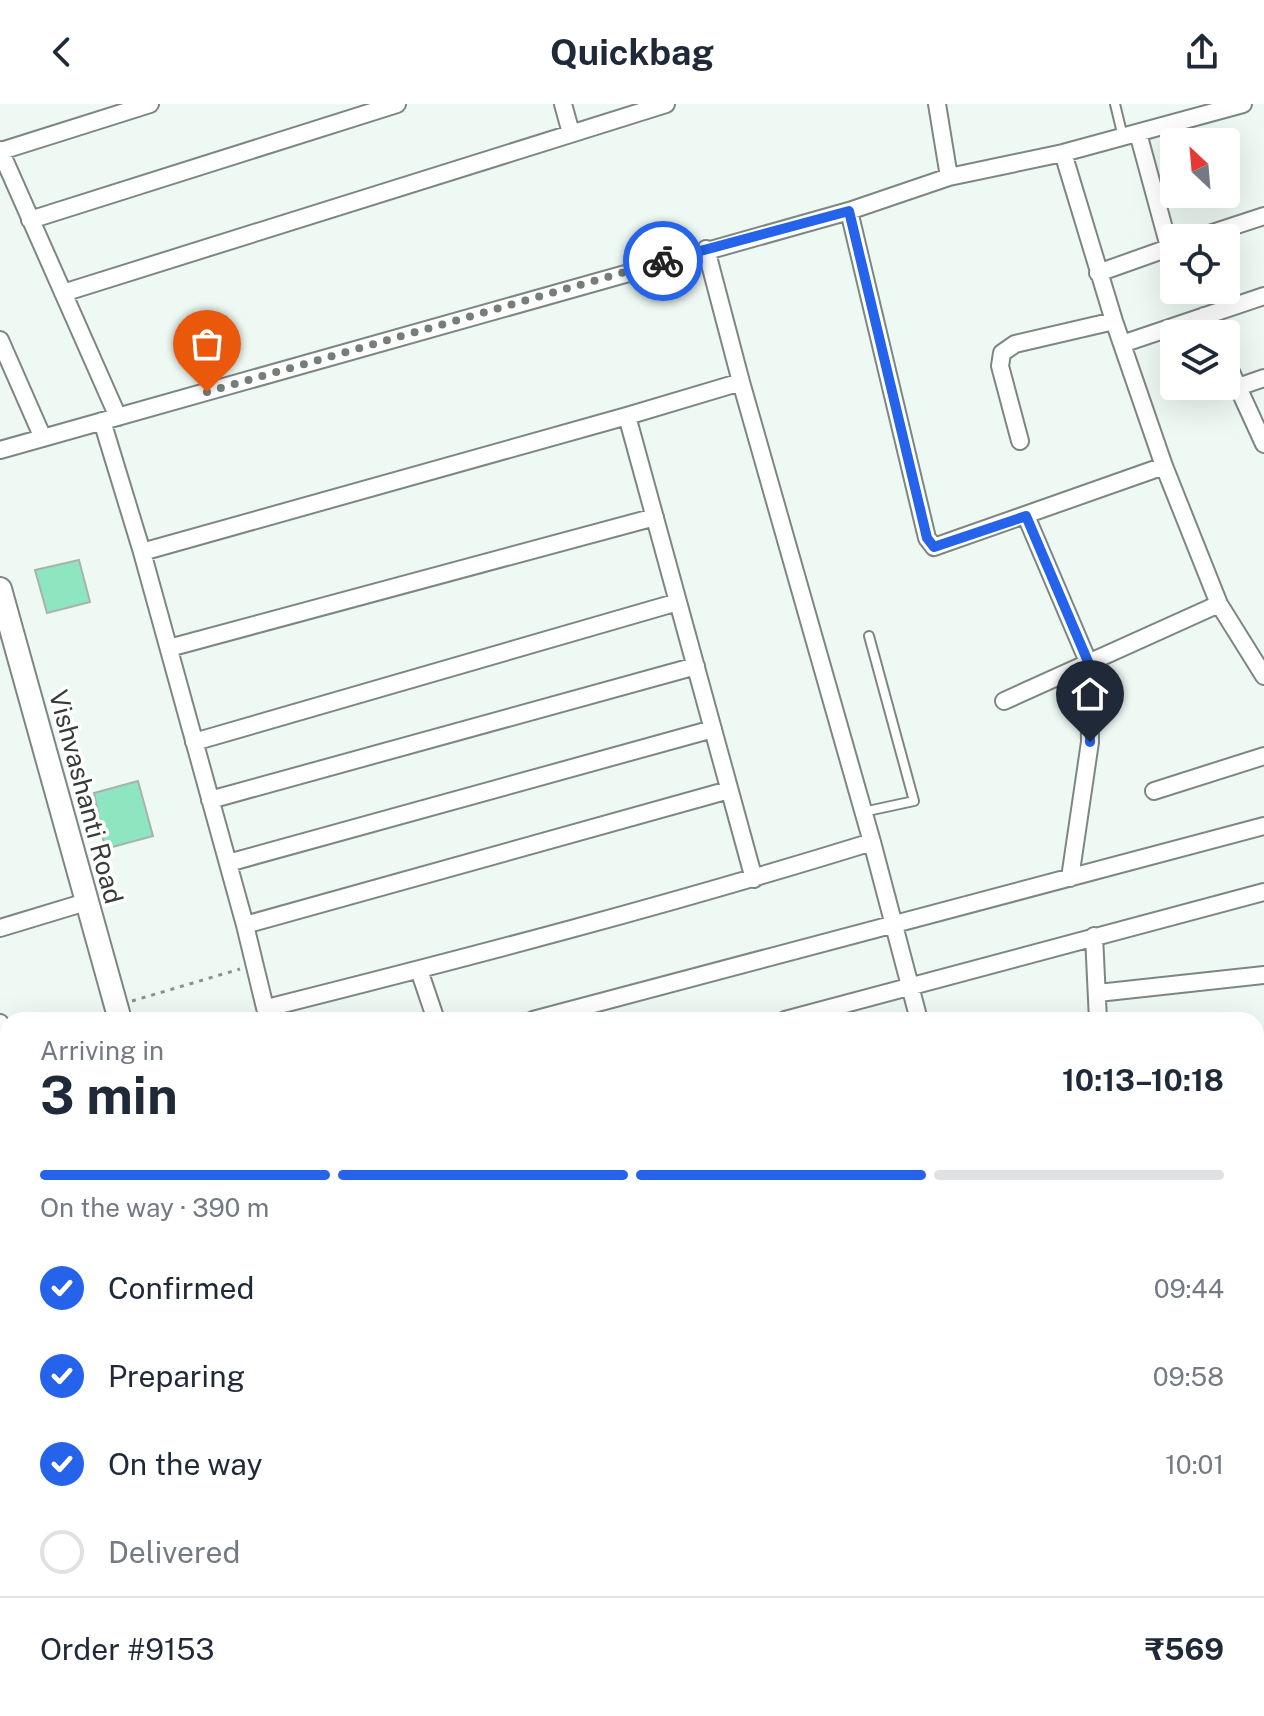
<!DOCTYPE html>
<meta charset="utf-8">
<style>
:root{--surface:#fff;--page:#f2f2f3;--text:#1f2937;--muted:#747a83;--line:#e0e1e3;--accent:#2563eb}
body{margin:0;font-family:"Public Sans",sans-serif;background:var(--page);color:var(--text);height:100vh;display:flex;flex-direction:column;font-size:30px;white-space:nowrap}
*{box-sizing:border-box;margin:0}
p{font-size:26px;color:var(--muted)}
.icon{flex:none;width:44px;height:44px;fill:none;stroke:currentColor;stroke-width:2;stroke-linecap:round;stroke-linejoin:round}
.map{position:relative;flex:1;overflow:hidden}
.details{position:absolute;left:0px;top:908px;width:1264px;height:704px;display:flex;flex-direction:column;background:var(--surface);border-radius:24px 24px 0 0;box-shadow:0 8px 32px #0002}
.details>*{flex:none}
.needle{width:52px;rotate:334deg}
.fabs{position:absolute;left:1160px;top:24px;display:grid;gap:16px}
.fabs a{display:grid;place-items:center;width:80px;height:80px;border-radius:8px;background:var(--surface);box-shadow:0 8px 32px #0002;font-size:40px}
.pin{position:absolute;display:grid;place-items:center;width:68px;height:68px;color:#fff;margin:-82px -34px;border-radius:50% 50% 50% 0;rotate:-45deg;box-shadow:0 0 8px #0007}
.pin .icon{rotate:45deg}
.courier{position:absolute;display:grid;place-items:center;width:80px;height:80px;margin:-40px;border:6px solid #2563eb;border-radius:50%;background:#fff;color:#222;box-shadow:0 2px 10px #0007}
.head em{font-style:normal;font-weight:700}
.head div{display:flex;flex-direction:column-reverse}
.head{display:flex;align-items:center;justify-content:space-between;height:136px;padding:0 40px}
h1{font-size:52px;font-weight:700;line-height:60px}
.bar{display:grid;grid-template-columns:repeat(4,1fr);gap:12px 8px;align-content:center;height:96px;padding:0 40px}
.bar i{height:10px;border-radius:6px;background:var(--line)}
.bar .on{background:var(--accent)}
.bar p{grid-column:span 4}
.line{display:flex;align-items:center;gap:20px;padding:0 40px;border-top:2px solid var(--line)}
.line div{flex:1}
ol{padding:0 40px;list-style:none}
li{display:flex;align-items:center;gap:24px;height:88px}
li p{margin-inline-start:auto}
li .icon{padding:8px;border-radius:50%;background:var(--accent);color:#fff;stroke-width:4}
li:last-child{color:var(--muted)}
li i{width:44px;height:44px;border:4px solid var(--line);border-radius:50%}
header{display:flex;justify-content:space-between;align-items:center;height:104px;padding:0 40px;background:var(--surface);font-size:36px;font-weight:700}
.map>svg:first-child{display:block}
.building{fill:#8de6bf;stroke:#a8b3ad;stroke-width:2}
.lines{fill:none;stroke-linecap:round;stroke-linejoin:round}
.lane-casing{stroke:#7d8782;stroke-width:12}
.street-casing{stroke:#7d8782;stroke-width:20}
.secondary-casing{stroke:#7d8782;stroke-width:26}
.path{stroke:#8a928d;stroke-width:3;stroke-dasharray:4 6;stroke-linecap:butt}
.lane{stroke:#fff;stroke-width:8}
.street{stroke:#fff;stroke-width:16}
.secondary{stroke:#fff;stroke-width:22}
.done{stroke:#767e79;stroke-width:8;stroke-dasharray:0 14.4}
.route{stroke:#2563eb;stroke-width:10}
.labels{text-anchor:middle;stroke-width:7;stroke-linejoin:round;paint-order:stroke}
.street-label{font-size:26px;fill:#363b38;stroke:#fff}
</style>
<header><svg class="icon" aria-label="back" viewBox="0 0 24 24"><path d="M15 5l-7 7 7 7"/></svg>Quickbag<svg class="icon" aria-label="share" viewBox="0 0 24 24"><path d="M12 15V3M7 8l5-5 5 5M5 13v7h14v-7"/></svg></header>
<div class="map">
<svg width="1264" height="1612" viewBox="0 0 1264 1612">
<rect width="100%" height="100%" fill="#eef9f3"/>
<path class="building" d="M79,456L90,498L47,509L35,466Z
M138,677L153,732L105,745L94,689Z"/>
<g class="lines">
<g class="lane-casing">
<path id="lane" d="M1115,0L1123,33
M863,708L914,697L869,532"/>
</g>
<g class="street-casing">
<path id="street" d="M563,0L571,29
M937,0L949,73
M1138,29L1169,143
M0,46L118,313
M1,47L150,0
M1063,49L1114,217L1164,362L1219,500L1264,572
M849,107L927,434L934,443L1164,362
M30,116L397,0
M1197,134L1264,112
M706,145L741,278L872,738L919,916
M1098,169L1174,142
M63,189L666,0
M1204,212L1213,230
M0,236L43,334
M1122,240L1264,192
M1226,257L1264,340
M1238,283L1264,274
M627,312L754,775
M102,317L142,448L245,821L268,916
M1020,337L1000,262L1002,249L1015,240L1114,217
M0,346L849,107L949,73L1063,49L1243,0
M1026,412L1089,560L1090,638L1070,774
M142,448L627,312L741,278
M169,544L655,413
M1004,597L1219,500
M194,638L678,498
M1154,687L1264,652
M210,696L696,562
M228,759L713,625
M245,821L729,686
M0,824L86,798
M1094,832L1098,916
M419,866L436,916
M1098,889L1264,871
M267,904C470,853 672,800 872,738
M533,916L1264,722
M785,916L1264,788
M0,919L8,950
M1256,943L1264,942
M1256,1007H1264
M1256,1062L1264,1064
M0,1193H8
M0,1299L8,1300
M0,1407H8
M0,1442L8,1440
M0,1551L8,1548
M55,1604L58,1612
M262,1604L264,1612
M886,1604L888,1612
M557,1611L594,1604
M446,1612L476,1606
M969,1612L993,1604"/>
</g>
<g class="secondary-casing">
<path id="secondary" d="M0,485L120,916
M155,1604L157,1612"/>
</g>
<path class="path" d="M132,897L240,865"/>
<use href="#lane" class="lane"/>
<use href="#street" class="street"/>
<use href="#secondary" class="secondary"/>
</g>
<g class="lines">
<path class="done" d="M207,288L663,157"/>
<path class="route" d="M663,157L849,107L927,434L934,443L1026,412L1089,560L1090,638"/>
</g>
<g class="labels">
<g class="street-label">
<text transform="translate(86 693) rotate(75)" y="9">Vishvashanti Road</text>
</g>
</g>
</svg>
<div class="fabs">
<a><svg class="needle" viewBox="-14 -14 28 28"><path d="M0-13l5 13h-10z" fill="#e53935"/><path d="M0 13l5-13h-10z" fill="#747a83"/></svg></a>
<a><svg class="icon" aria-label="locate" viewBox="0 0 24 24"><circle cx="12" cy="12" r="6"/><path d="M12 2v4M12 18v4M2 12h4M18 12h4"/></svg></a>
<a><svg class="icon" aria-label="layers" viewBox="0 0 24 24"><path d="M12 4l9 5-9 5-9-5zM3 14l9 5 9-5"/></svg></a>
</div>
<div class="pin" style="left:207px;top:288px;background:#ea580c"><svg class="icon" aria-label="bag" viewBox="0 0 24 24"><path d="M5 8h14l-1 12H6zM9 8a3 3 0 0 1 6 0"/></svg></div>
<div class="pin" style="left:1090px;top:638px;background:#1f2937"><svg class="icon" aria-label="home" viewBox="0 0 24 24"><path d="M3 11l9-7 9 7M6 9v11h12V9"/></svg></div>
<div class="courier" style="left:663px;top:157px"><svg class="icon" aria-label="bike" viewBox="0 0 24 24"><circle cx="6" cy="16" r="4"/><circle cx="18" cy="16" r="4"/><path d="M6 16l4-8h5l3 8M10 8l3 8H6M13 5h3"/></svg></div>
<section class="details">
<div class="head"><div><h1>3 min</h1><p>Arriving in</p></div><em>10:13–10:18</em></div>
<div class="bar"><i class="on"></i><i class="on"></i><i class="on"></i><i></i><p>On the way · 390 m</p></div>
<ol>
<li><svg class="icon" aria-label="check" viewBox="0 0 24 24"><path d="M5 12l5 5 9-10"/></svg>Confirmed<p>09:44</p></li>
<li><svg class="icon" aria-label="check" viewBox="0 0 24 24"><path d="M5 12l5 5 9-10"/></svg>Preparing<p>09:58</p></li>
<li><svg class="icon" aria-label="check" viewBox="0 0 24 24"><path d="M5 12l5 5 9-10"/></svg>On the way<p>10:01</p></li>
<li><i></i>Delivered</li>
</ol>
<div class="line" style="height:104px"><div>Order #9153</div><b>₹569</b></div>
</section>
</div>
